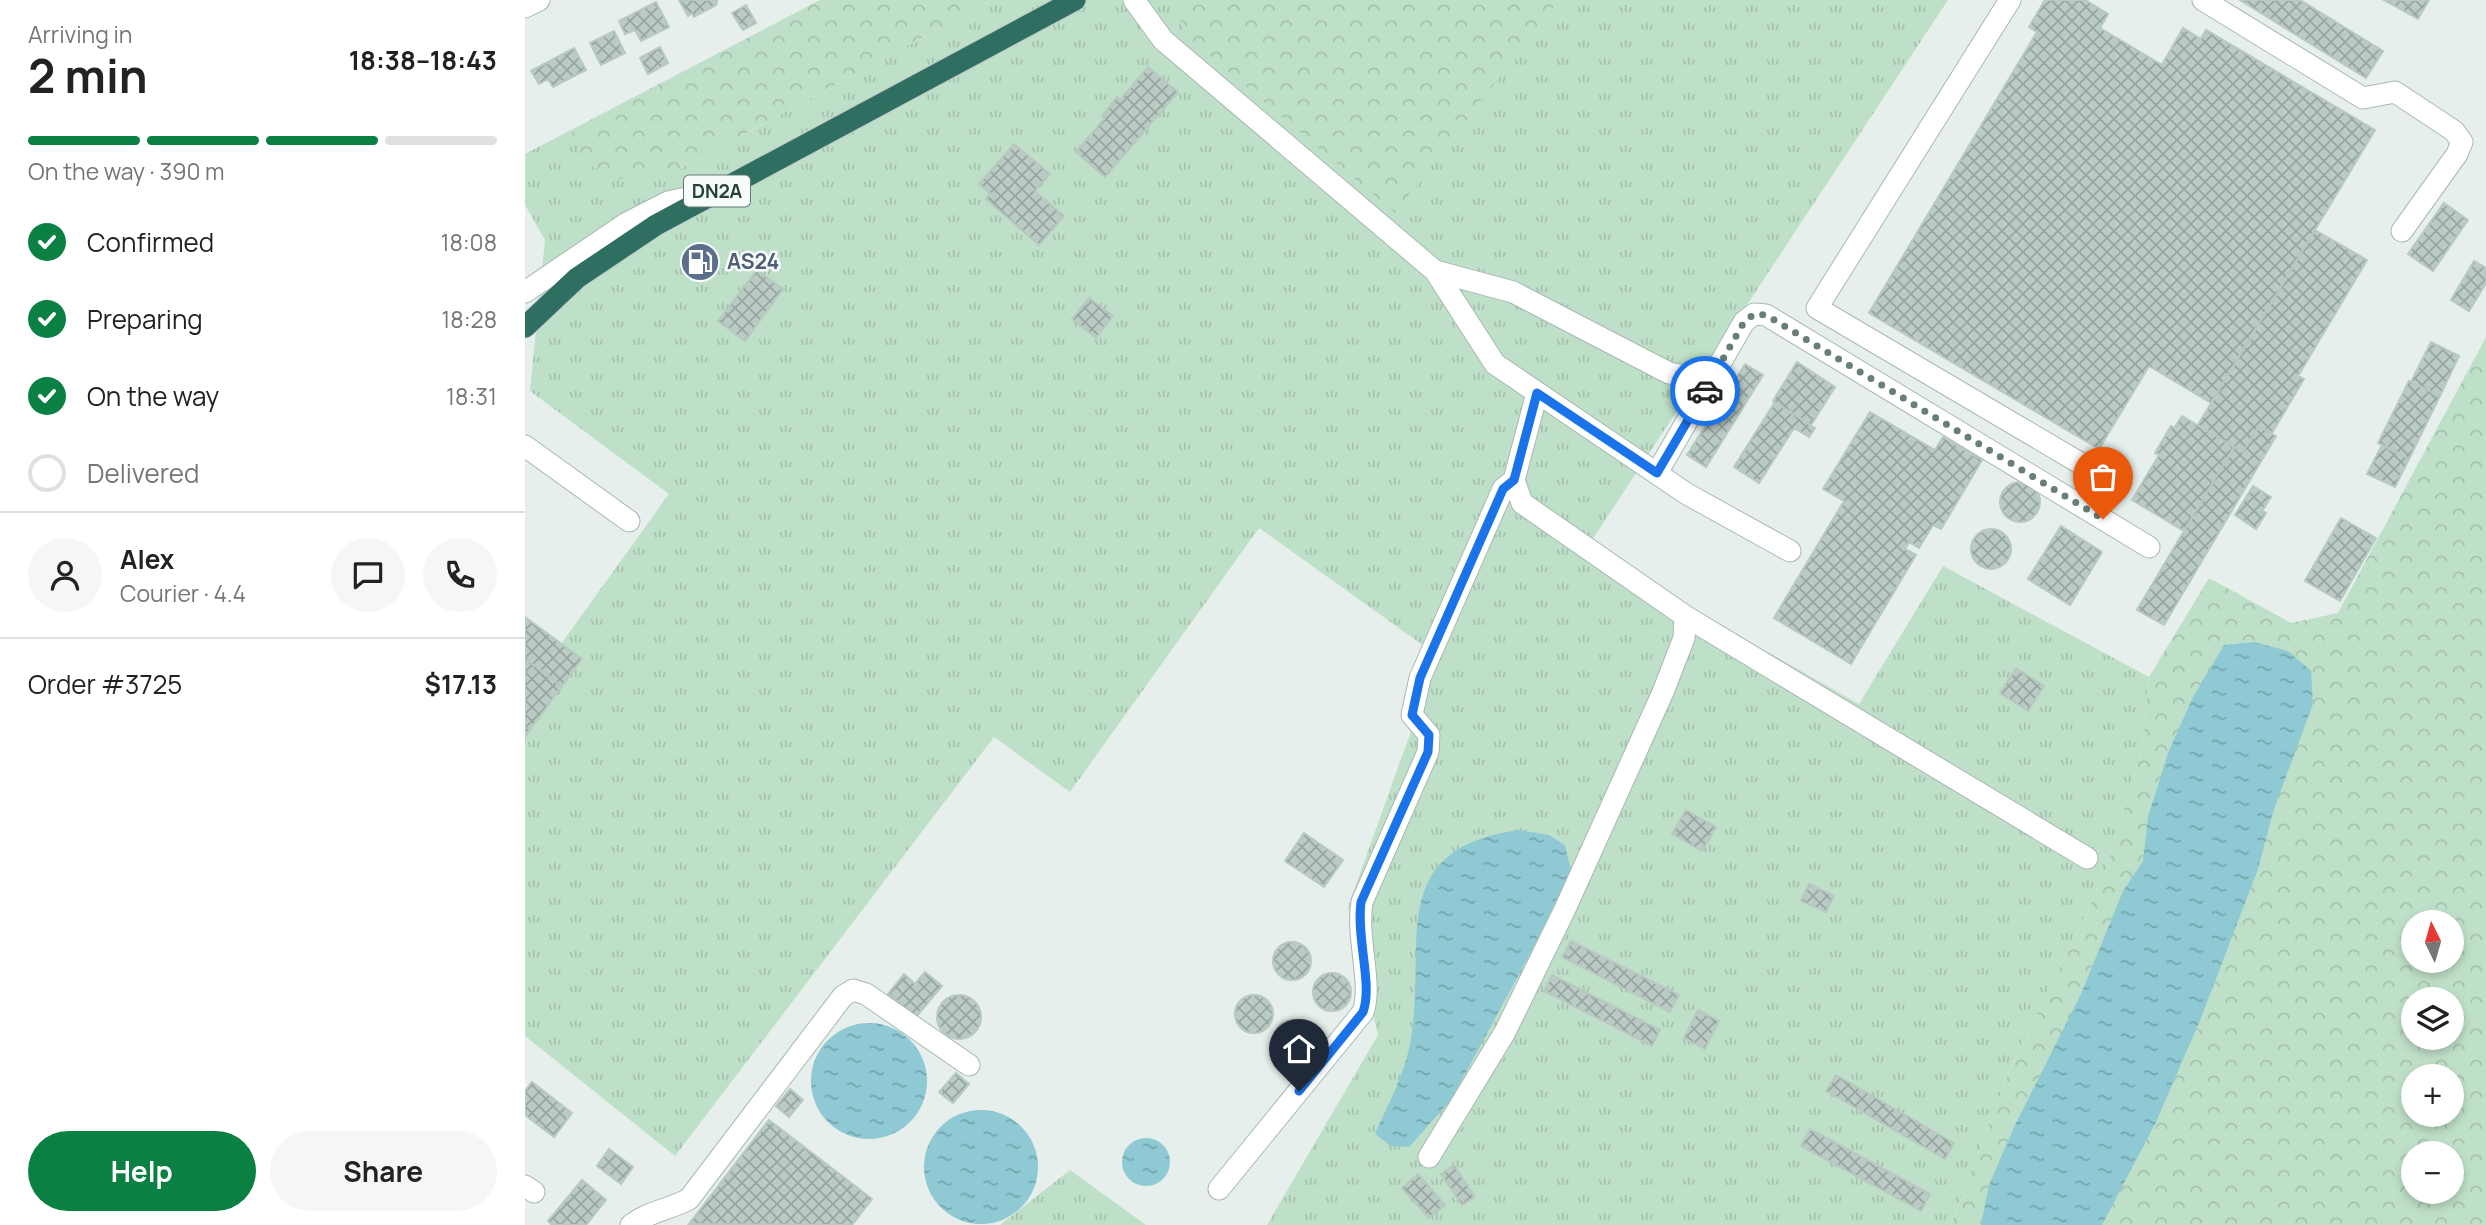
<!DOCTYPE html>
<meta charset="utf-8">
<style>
:root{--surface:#fff;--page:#f6f6f6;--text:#222;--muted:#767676;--line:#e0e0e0;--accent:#0b8043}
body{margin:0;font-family:Manrope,sans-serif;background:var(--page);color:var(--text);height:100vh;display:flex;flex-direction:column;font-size:26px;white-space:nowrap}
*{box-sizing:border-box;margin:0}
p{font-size:23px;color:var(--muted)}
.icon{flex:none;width:38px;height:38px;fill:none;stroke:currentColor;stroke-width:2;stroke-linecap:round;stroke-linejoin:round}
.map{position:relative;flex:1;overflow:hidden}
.side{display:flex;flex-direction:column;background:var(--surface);width:525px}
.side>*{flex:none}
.needle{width:46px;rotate:355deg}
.controls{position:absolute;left:1876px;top:910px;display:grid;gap:14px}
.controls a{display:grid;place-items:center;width:63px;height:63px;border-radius:50%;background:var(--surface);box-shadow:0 4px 10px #0003;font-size:35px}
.pin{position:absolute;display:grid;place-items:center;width:60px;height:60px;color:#fff;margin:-72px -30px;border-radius:50% 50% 50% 0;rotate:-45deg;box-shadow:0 0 7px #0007}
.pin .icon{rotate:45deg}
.courier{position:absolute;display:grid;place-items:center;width:70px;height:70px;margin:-35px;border:5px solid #1a73e8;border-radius:50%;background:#fff;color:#222;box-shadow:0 2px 9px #0007}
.headline em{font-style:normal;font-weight:700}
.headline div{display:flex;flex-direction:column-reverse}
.headline{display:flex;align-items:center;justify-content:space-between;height:119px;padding:0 28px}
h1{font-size:46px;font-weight:700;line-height:52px}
.bar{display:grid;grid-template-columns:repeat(4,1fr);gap:10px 7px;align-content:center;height:84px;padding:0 28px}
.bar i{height:9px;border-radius:5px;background:var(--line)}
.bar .selected{background:var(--accent)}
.bar p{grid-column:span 4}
.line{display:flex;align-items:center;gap:18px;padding:0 28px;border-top:2px solid var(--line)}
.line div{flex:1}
.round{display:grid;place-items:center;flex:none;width:74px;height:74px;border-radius:37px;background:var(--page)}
ol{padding:0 28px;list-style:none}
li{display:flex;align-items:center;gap:21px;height:77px}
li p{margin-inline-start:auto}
li .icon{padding:7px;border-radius:50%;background:var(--accent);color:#fff;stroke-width:4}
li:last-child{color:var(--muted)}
li i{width:38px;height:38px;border:4px solid var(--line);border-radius:50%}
.primary-button{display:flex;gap:14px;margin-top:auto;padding:14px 28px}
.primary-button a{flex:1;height:80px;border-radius:42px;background:var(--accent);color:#fff;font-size:28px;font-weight:700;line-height:80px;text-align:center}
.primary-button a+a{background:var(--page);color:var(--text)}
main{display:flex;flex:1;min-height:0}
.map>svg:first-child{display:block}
.grass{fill:url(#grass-tufts)}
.forest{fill:url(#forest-crowns);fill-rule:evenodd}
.water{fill:url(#water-ripples)}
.building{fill:url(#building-cross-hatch);stroke:#b8c9c2;stroke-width:2}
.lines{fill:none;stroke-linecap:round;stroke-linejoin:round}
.minor-casing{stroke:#a8b8b2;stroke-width:23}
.highway-casing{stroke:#c2cac8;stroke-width:23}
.minor{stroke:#fff;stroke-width:21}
.highway{stroke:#2f6f62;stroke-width:21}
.done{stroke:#687f78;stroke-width:7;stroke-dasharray:0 12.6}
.route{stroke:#1a73e8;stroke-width:9}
.labels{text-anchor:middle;stroke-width:5;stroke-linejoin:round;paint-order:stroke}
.shield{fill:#f7fbf9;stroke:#637a73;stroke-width:2}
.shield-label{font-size:19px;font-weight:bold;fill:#24423a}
.service-label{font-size:21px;font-weight:bold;fill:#4e5e75;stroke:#f7fbf9;text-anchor:start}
</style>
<main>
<section class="side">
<div class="headline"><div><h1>2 min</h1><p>Arriving in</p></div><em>18:38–18:43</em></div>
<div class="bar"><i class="selected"></i><i class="selected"></i><i class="selected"></i><i></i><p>On the way · 390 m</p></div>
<ol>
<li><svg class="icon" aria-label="check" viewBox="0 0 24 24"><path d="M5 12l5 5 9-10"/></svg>Confirmed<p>18:08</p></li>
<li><svg class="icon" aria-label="check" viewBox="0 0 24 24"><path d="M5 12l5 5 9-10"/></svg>Preparing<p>18:28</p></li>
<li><svg class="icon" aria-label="check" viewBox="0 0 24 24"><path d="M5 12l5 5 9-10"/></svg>On the way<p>18:31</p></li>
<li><i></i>Delivered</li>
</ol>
<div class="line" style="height:126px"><a class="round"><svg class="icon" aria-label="person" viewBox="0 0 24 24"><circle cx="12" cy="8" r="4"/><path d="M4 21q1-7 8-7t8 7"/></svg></a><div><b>Alex</b><p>Courier · 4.4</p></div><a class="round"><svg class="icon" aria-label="chat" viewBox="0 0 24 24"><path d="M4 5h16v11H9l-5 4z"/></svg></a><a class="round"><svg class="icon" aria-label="phone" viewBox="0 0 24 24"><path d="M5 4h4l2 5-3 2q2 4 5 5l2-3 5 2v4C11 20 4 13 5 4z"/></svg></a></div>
<div class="line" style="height:91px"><div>Order #3725</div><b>$17.13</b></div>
<div class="primary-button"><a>Help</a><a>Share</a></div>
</section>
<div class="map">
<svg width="1961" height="1225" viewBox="0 0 1961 1225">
<defs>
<pattern id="grass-tufts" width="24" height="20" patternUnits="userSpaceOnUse" patternTransform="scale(1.75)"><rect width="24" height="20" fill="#bfe0c8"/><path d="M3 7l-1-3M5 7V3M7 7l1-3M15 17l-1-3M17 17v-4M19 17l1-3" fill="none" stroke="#a4c1ad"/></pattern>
<pattern id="forest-crowns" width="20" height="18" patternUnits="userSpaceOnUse" patternTransform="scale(1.75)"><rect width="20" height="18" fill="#bfe0c8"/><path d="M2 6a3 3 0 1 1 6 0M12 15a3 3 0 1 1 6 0" fill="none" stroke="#a4c1ad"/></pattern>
<pattern id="water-ripples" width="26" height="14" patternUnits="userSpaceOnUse" patternTransform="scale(1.75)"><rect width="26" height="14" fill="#8ec9d4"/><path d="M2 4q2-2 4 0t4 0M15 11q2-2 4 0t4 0" fill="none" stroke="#74a5ad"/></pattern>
<pattern id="building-cross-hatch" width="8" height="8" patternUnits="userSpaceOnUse" patternTransform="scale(1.75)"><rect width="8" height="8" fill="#bbcac4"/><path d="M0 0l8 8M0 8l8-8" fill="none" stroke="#98a6a0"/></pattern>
</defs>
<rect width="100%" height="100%" fill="#e6efeb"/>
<path class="grass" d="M467,0H1423L1061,549L1334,704L1418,566L1624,677L1616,753L1578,879L1485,1069L1426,1225H742L853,1035L823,907L913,656L734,528L545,792L469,737L150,1156L0,1036V694L144,494L5,391L20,240L0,205V154L46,130L59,163L153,170Z
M545,1170L621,1225H475Z"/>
<path class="forest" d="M295,0H467L153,170L94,179L59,163L46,130Z
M650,0H1034L870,213L664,38L651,14Z
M1961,337V1225H1426L1485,1069L1578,879L1616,753L1624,677L1684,578L1766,623L1813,613ZM1888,922H1927V961H1888ZM1888,999H1927V1038H1888ZM1888,1076H1927V1115H1888ZM1888,1153H1927V1192H1888Z"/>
<path class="water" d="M1729,642L1763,651L1786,671L1788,704L1749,809L1733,869L1676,1018L1631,1122L1577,1225H1456L1464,1185L1489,1127L1556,994L1598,891L1618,861L1623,817L1643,753L1667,699L1699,645Z
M993,830L1024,835L1040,845L1046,870L1006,952L926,1100L884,1147L866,1146L850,1134C863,1104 879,1076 885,1044C904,947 856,850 993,830Z
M286 1081a58 58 0 1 1 116 0a58 58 0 1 1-116 0Z
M399 1167a57 57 0 1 1 114 0a57 57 0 1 1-114 0Z
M597 1162a24 24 0 1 1 48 0a24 24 0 1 1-48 0Z"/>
<path class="building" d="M154,0H192V1L191,5L169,17L167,13L163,16Z
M1520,0H1560L1583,14L1575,28L1637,65L1658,28L1676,39L1681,30L1850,130L1686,403L1624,366L1574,449L1344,313L1512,32L1504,27Z
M1715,0H1775L1858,51L1841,78Z
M1859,0H1904L1893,19Z
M131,2L144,27L116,41L110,30L100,34L94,21Z
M221,5L231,23L218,30L207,13Z
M89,31L100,53L76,65L65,43Z
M135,47L143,63L123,74L115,58Z
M49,48L61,70L28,87L23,79L14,84L6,71Z
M623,67L653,92L580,177L551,152L580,118L577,116L592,97L595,100Z
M489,144L525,174L510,191L539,216L514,245L461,199L465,193L454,184Z
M1919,203L1943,220L1908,271L1883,254Z
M1790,230L1842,260L1773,376L1779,379L1747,433L1734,426L1718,452L1673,425Z
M186,250L192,259L164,275L159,266Z
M1949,261L1961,268V283L1944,311L1926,300Z
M232,270L258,289L220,341L193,321Z
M564,298L588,316L571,338L547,319Z
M1906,342L1934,356L1915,396L1886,382Z
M1272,362L1310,387L1286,425L1248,401Z
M1220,364L1238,375L1181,467L1162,455Z
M1884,381L1915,396L1884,459L1853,443Z
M1250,402L1290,428L1284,437L1269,428L1234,483L1209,467Z
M1345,412L1410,450L1418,437L1457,460L1416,529L1408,525L1394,548L1384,542L1380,549L1391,555L1326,664L1249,618L1319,501L1298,489Z
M1657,416L1709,447L1659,531L1607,500L1634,455L1630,453L1646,426L1649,428Z
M1734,426L1751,436L1639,625L1612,610L1709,447L1718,452Z
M1857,445L1884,459L1870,487L1842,474Z
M1475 502a20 20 0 1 1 40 0a20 20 0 1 1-40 0Z
M1728,486L1746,497L1737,511L1741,513L1731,529L1710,515Z
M1816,518L1851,538L1815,601L1780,581Z
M1536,526L1577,552L1545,605L1503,579Z
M1446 549a20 20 0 1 1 40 0a20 20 0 1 1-40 0Z
M0,617L57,659L37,686L0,659Z
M0,659L37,686L0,737Z
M1491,668L1519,686L1503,711L1475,693Z
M1161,810L1191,827L1177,851L1147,834Z
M779,833L818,860L799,887L760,861Z
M1284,884L1309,896L1301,912L1276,901Z
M1046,941L1154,995L1145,1012L1037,957Z
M748 961a19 19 0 1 1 38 0a19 19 0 1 1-38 0Z
M400,972L417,986L391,1017L363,994L379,974L390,984Z
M788 992a19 19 0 1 1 38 0a19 19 0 1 1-38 0Z
M1027,975L1135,1030L1127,1046L1019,991Z
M710 1014a19 19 0 1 1 38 0a19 19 0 1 1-38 0Z
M412 1017a22 22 0 1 1 44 0a22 22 0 1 1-44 0Z
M1173,1010L1194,1021L1180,1049L1159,1038Z
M748 1040a20 20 0 1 1 40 0a20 20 0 1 1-40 0Z
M431,1073L444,1084L428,1103L414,1092Z
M1311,1075L1429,1143L1420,1159L1301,1091Z
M7,1082L47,1113L29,1137L0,1115V1091Z
M265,1089L278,1100L264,1117L251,1106Z
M244,1120L347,1199L327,1225L164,1224Z
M1285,1129L1405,1194L1396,1211L1276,1146Z
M84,1149L108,1167L96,1184L72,1166Z
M929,1165L950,1197L937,1205L916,1174Z
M893,1174L920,1205L904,1218L877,1188Z
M57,1180L81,1200L61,1225H27L23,1221Z"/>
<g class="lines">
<g class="minor-casing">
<path id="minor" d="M609,0L638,40L910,271L970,364L1162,494L1265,551
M1485,0L1292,308L1560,466
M1678,0L1838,98L1870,92L1929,131L1937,142L1932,154L1877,231
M0,7L14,0
M910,271L988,292L1144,373L1186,381
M0,292L102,223L143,202L185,193
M1012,393L989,480L997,503L1160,616L1562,858
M0,446L104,521
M1132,473L1219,322L1229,314L1241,315L1624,547
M904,1157L980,1032L1040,909L1138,692L1159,638L1160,616
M0,1186L9,1192
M694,1189L838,1012C848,985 831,938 837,902L903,752L904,735L887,715L895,678L978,489L989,480
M106,1225C124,1211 144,1210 164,1199L318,996L328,990L341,994L444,1065"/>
</g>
<g class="highway-casing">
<path id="highway" d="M0,327L52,278L131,225L550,0"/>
</g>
<use href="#minor" class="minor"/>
<use href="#highway" class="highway"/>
</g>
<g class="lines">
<path class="done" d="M1180,391L1219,322L1229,314L1241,315L1578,519"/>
<path class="route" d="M774,1091L838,1012C848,985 831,938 836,902L903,752L904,735L887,715L895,678L978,489L989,480L1012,393L1132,473L1180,391"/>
</g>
<defs>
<g id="fuel-disc" transform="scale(2.0125)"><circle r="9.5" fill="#5c6f8a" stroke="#f7fbf9"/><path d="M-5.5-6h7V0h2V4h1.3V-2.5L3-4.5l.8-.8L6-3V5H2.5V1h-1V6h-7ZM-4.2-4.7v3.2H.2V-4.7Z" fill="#fff"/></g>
</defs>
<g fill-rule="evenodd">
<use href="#fuel-disc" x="175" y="262"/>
</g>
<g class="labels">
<rect class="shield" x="159" y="175.5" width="66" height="31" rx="5"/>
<g class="shield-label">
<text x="192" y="198">DN2A</text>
</g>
<g class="service-label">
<text x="202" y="269">AS24</text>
</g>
</g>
</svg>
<div class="controls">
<a><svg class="needle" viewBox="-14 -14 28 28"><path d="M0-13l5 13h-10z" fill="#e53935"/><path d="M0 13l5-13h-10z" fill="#767676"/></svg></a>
<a><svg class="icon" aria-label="layers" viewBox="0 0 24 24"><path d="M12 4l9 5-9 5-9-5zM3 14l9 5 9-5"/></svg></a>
<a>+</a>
<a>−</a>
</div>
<div class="pin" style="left:1578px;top:519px;background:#ea580c"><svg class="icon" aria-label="bag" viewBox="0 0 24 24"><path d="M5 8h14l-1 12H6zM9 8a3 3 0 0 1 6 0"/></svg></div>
<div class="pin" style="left:774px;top:1091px;background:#1f2937"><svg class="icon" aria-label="home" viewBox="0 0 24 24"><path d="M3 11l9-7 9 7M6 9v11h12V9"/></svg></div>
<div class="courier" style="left:1180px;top:391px"><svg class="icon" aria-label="car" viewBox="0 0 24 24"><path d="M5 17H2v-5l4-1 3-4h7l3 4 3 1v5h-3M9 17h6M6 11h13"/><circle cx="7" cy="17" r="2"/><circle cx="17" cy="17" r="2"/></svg></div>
</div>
</main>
